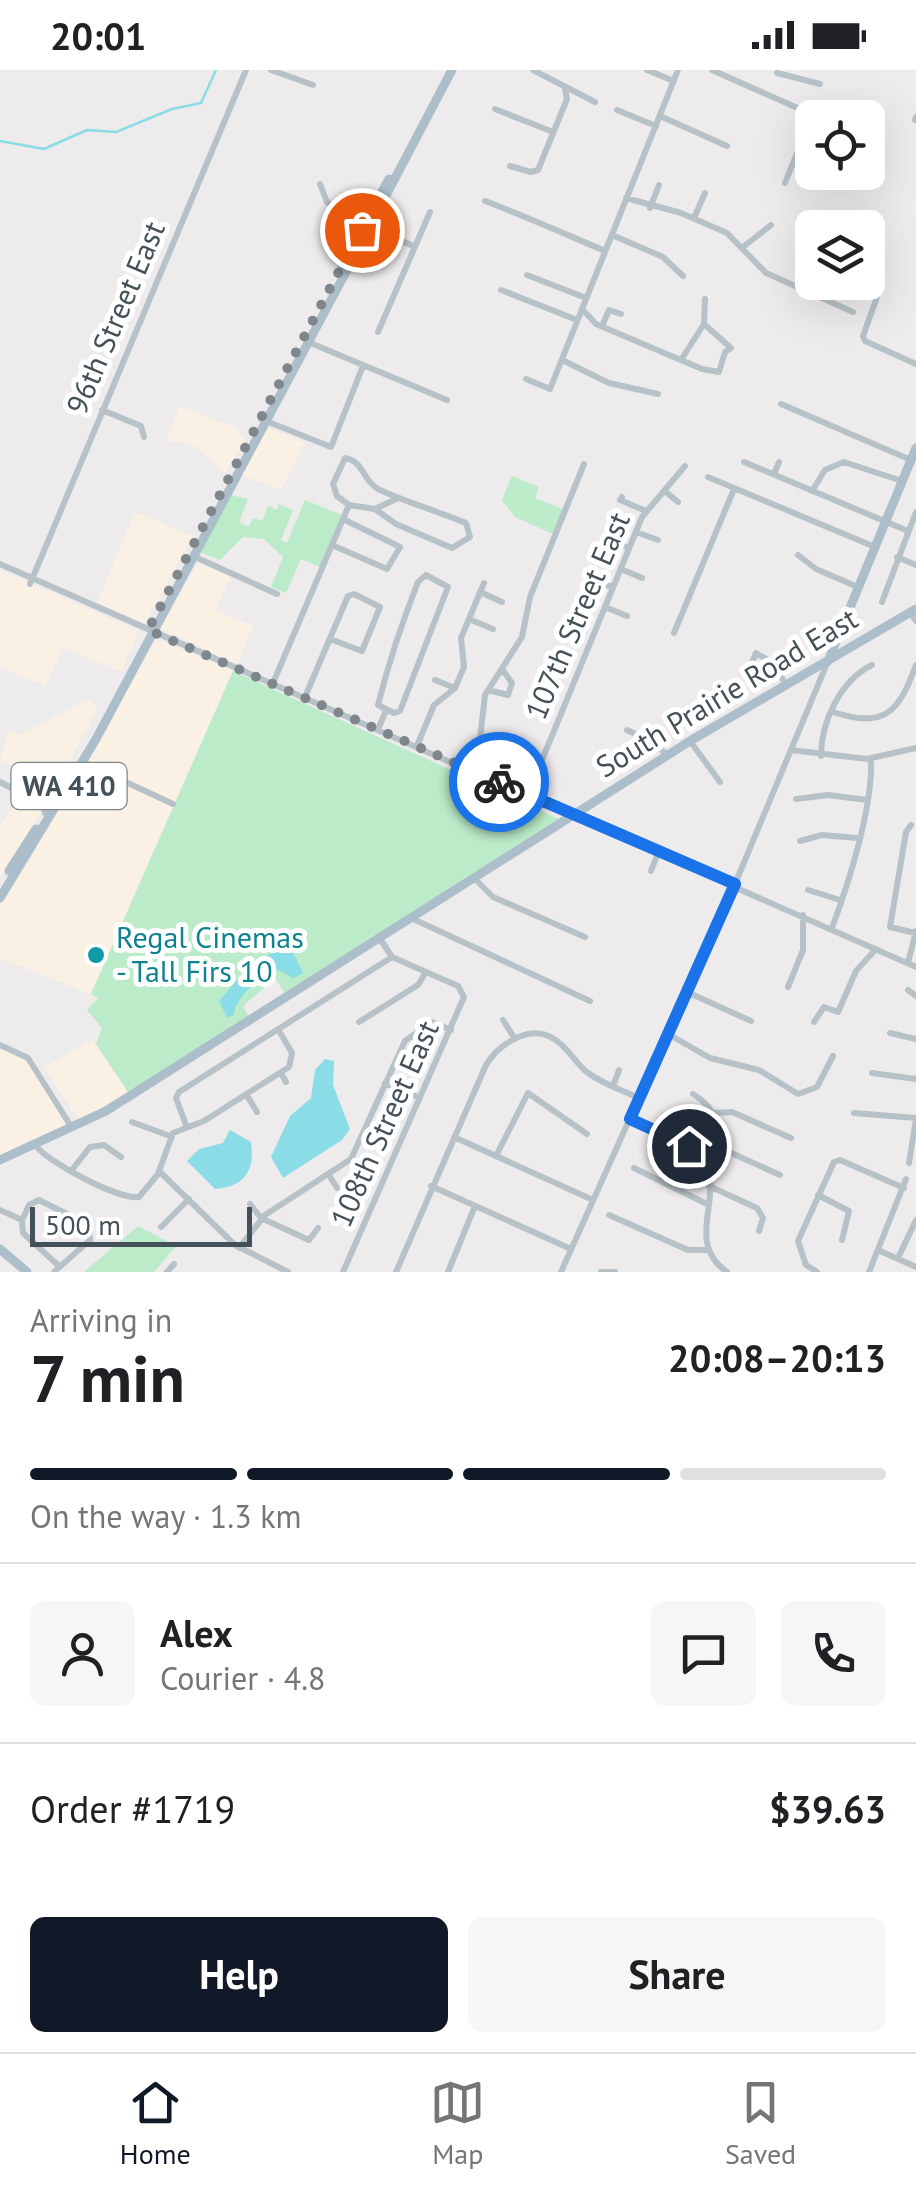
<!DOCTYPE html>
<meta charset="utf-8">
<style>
:root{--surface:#fff;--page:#f6f6f6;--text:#202124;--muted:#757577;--line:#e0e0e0;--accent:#111827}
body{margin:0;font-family:"PT Sans",sans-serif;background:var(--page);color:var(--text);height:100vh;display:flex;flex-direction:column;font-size:38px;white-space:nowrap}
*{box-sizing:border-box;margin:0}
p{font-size:32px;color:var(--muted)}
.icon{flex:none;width:55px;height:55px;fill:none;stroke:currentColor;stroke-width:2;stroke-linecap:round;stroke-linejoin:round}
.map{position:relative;height:1202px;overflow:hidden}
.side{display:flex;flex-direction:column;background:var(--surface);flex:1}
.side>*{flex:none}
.controls{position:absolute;left:795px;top:30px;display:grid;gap:20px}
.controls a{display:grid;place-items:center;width:90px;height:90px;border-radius:15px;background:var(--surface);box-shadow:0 10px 40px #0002;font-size:50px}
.scale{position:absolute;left:30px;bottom:25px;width:222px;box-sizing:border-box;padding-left:10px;border:5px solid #455158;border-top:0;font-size:28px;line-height:35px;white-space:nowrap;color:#455158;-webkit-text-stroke:8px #fff;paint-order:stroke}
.pin{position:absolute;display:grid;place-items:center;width:85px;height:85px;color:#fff;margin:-42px;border:5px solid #fff;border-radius:50%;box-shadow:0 2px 10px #0007}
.courier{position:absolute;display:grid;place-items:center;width:100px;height:100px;margin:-50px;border:8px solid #1a73e8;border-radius:50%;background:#fff;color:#222;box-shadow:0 2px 12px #0007}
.summary em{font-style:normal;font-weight:700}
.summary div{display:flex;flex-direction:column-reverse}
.summary{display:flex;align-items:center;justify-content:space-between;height:170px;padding:0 30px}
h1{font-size:65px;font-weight:700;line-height:75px}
.bar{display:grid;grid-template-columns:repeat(4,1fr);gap:15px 10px;align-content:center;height:120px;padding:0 30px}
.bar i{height:12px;border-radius:8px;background:var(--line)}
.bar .selected{background:var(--accent)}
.bar p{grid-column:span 4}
.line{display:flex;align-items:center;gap:25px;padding:0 30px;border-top:2px solid var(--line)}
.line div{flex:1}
.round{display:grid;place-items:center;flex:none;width:105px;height:105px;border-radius:15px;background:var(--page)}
.action{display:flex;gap:20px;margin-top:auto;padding:20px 30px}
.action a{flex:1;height:115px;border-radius:15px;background:var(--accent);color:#fff;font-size:40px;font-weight:700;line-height:115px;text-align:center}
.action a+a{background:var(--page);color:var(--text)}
.status{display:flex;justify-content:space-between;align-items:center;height:70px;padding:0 50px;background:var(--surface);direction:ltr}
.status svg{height:28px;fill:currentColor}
.tabs{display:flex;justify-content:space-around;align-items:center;height:140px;border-top:2px solid var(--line);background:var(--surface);font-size:28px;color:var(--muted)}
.tabs a{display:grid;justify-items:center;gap:5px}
.tabs .selected{color:var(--accent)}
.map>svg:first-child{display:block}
.commercial{fill:#faf1e4}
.green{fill:#bbebc8}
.water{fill:#8adce6}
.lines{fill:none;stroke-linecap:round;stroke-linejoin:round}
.stream{stroke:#8adce6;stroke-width:2.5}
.minor{stroke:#b7c2c8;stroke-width:6}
.major{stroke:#acbeca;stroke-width:9}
.done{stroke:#80878c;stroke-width:10;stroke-dasharray:0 18}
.route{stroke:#1a73e8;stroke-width:12}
.culture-dot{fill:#0f9aa8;stroke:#fff;stroke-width:4}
.labels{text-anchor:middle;stroke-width:10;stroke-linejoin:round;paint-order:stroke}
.shield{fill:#fff;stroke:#7d858a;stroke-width:2.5}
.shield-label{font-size:28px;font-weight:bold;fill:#455158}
.street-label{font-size:30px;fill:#455158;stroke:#fff}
.culture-label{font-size:30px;fill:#0d838f;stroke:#fff;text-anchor:start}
</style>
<div class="status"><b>20:01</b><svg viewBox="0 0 49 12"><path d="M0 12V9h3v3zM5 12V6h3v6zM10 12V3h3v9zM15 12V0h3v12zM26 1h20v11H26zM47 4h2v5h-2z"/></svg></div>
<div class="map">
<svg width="916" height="1202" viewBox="0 0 916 1202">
<rect width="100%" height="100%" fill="#eeebec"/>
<path class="commercial" d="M180,336L236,358L245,371L225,403L195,376L166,370Z
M268,358L305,373L281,420L242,405Z
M135,442L193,466L145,553L97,533Z
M198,493L230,507L216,540L253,556L237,594L161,558Z
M0,500L139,561L121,602L63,577L45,616L0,597Z
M156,569L233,601L91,924L0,888V837L85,699Z
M89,629L97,640L56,715L0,690L8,661L20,664Z
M19,725L42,741L0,807V756Z
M92,970L128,1022L79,1050L44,997Z
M0,978L29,992L66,1053L63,1059L0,1086Z"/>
<path class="green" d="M512,406L539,417L535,428L563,439L553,464L515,447L502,430Z
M231,425L248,429L239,452L249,457L253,448L262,451L268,436L277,440L279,434L293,440L281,470L287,473L305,430L342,445L320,497L301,489L286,523L271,517L283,487L264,469L243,467L220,490L200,482Z
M233,601L559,749L285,923L275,908L243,936L249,947L128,1022L96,974L102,958L87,940L98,928L91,924Z
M138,1156L176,1176L154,1202H84Z"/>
<path class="water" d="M283,879L294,884L303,903L293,908L279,900C258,906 237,926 233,946L227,947L219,931C237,910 255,886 283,879Z
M325,989L334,991L333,1015L350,1059L342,1070L283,1108L271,1087L290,1046L311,1028L315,1000Z
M230,1060L251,1072C255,1099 246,1117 215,1119L187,1091L199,1079L223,1073Z"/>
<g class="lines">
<path class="stream" d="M0,71L44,79L87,60L116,62L172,39L201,33L216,0"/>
<path class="minor" d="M271,0L313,15
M533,0L595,32
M647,0L674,11
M712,0L820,48
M777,3L820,14
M495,39L553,62
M617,40L656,56
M660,46L727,76
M915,50L916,47
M510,96L531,102L538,100L567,29L565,19
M785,113L812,46
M320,114L327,132L356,154
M626,128L681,143L727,163L766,203L853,242
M485,131C525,146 565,164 605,181
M650,138L659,115
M694,148L705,123
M381,161L415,177
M612,165L663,187L683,206
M743,177L771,155
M806,195L812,198
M527,205L586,228
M846,212L877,227L863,266L865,271L916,294
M501,220L577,250
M582,239L596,254L702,299L719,302L725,282L731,278L704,254L705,229
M602,256L609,240L621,244
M378,262L430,142
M308,272L447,330
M562,290L609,313L658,324
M681,290L704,254
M526,309L550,319L678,0
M781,334L911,390
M102,340L141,356L144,367
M261,349L331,377L363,296
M345,388C364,391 362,410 378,419C405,432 437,441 466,453L470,467L452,478L396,454L375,439L349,435L337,426L333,414Z
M744,392L908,461
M774,404L779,392
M708,407L875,477
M812,421L825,400L844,392L902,411
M666,422L678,432
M622,427L620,430L646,441
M375,439L396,429
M636,462L658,470
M605,468L629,478
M332,475L387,499L400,477L343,449
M798,485L816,499L858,517
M193,486L277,524
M897,487L916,495
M0,494L916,897
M621,499L642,508
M426,505L448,517L400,641L394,643L378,635C389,591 401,555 418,512Z
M30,514L246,0
M480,522L502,532
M582,526L597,513L613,517
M882,532L916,442
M605,537L627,546
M910,543L916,551
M469,549L493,559
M674,563L734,419
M749,600L756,583L773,593L786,615
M435,610L455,618
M273,613L349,435
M488,620L508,625L512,613L502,599
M305,627L348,526L354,524L380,537L362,581L330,569
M833,642C885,659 899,642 916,595
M378,659L386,641
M627,660L653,672L667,685
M690,671L720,712
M417,676L434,635L455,618L464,597L461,568L484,513
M791,680L867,689L916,678
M821,686C821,651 841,610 872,595
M83,692L173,734
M469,698L479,677L485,625L522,567L530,527L584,394
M0,712L42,734
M528,724L642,447L685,396
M796,729L828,725L867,730
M45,743L42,734L53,731
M911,755L906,762L890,857L915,863
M800,771L822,765L857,768
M651,801L659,781
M474,808L493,827L585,867
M808,820L840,830
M411,848L590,931
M832,858C849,812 873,737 871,689
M379,867L392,887
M908,893L916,861
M788,917L803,880V845
M908,920L916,926
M687,922L751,951
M503,950L515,969
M359,952L418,915L426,902
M814,952L824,937L838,942L856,901L876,879
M890,963L916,969
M668,964L710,988L759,1000L798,1024L817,1017L833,986
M0,975L28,988L72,1058
M281,1003L286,1012
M872,1003L916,1009
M385,1013L420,1028
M613,1016L619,1000
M246,1024L257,1042
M693,1024C718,1038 730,1073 705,1092
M714,1043L732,1042L791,1068
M854,1043L916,1048
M630,1049C652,1059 684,1066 700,1085C730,1121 681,1170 727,1202
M132,1052L170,1066
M186,1055L176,1028L179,1022L392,887
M454,1067L593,1130
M36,1076C49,1093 119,1130 139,1127L158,1104L173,1063L204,1051L289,997L292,983L278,959
M718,1077L780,1105
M496,1086L528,1023L587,1064
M909,1093L916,1049
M634,1098L707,1134
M71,1101L90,1077L104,1075L121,1087
M159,1101L235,1175L288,1202
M329,1105L337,1118
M431,1116L571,1179
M709,1116L757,1138L763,1148L759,1161
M818,1125L849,1141L842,1170
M250,1134L261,1148L309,1170L318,1158
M0,1140L22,1150
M609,1145L688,1180H708
M22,1150L29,1135L39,1130L89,1155L90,1170L54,1202
M22,1150L23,1163L60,1197
M161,1157L189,1129
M239,1178L265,1145L351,1089L405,971L432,952L451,960
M878,1180L916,1197
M898,1188L916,1150
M167,1202L174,1194
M343,1202L464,927L458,916L392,887
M396,1202L486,995C499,974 530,953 554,969C568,977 575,993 588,1003C603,1014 622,1020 639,1028
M448,1202L475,1136
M561,1202L735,814L828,591
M601,1202H615
M817,1202L806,1195L798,1171L834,1092L840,1090L904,1118
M869,1202L906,1109"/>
<path class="major" d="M373,138L389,109
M372,152L452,0
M342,197L354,160
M828,591L916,378
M9,801L36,759
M0,828L96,669L354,187C361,171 362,168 371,154L369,147L361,145L356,154L366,160
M0,1090L106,1041L690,671L916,539
M0,1179L27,1202"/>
</g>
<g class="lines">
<path class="done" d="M362,160L371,154L364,144L356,148L344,192L148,560L499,712"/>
<path class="route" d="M499,712L735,814L630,1049L689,1076"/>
</g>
<circle class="culture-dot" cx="96" cy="885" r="10"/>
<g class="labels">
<rect class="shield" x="11.5" y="693" width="115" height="46" rx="8"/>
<g class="shield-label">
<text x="69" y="726">WA 410</text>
</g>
<g class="street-label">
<text transform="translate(116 248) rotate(-67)" y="10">96th Street East</text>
<text transform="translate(578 546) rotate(-67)" y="10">107th Street East</text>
<text transform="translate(727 623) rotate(-31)" y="10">South Prairie Road East</text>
<text transform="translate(385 1054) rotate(-66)" y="10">108th Street East</text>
</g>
<g class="culture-label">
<text x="116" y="878">Regal Cinemas<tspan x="116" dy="34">- Tall Firs 10</tspan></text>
</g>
</g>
</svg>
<div class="controls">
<a><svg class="icon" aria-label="locate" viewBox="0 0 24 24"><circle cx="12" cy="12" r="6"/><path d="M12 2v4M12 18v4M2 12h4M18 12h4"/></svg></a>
<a><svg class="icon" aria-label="layers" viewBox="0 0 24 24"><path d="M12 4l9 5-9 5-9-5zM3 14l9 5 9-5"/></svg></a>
</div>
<div class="scale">500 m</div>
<div class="pin" style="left:362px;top:160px;background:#ea580c"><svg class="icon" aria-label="bag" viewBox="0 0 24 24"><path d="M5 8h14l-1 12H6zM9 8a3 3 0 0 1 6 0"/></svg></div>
<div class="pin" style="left:689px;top:1076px;background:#1f2937"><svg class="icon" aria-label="home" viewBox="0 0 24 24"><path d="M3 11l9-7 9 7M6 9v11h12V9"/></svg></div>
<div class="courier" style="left:499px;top:712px"><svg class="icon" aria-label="bike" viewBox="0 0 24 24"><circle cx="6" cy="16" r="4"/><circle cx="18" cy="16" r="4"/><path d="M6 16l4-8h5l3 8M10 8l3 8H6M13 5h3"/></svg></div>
</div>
<section class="side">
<div class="summary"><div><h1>7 min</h1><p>Arriving in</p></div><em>20:08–20:13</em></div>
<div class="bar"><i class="selected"></i><i class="selected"></i><i class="selected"></i><i></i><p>On the way · 1.3 km</p></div>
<div class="line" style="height:180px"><a class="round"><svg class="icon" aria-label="person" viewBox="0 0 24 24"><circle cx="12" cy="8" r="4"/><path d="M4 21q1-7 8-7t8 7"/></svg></a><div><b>Alex</b><p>Courier · 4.8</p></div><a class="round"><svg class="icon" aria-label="chat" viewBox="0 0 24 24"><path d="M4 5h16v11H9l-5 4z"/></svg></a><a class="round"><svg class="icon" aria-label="phone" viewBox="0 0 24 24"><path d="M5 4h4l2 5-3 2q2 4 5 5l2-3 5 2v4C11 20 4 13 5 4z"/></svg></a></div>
<div class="line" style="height:130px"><div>Order #1719</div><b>$39.63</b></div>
<div class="action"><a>Help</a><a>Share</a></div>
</section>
<nav class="tabs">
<a class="selected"><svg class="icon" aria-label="home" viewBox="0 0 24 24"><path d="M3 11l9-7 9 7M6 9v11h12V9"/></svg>Home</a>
<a><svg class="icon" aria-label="map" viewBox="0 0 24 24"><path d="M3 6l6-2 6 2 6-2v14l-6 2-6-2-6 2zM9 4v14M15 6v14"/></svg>Map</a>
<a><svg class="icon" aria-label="saved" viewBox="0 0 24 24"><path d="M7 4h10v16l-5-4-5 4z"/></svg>Saved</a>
</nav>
